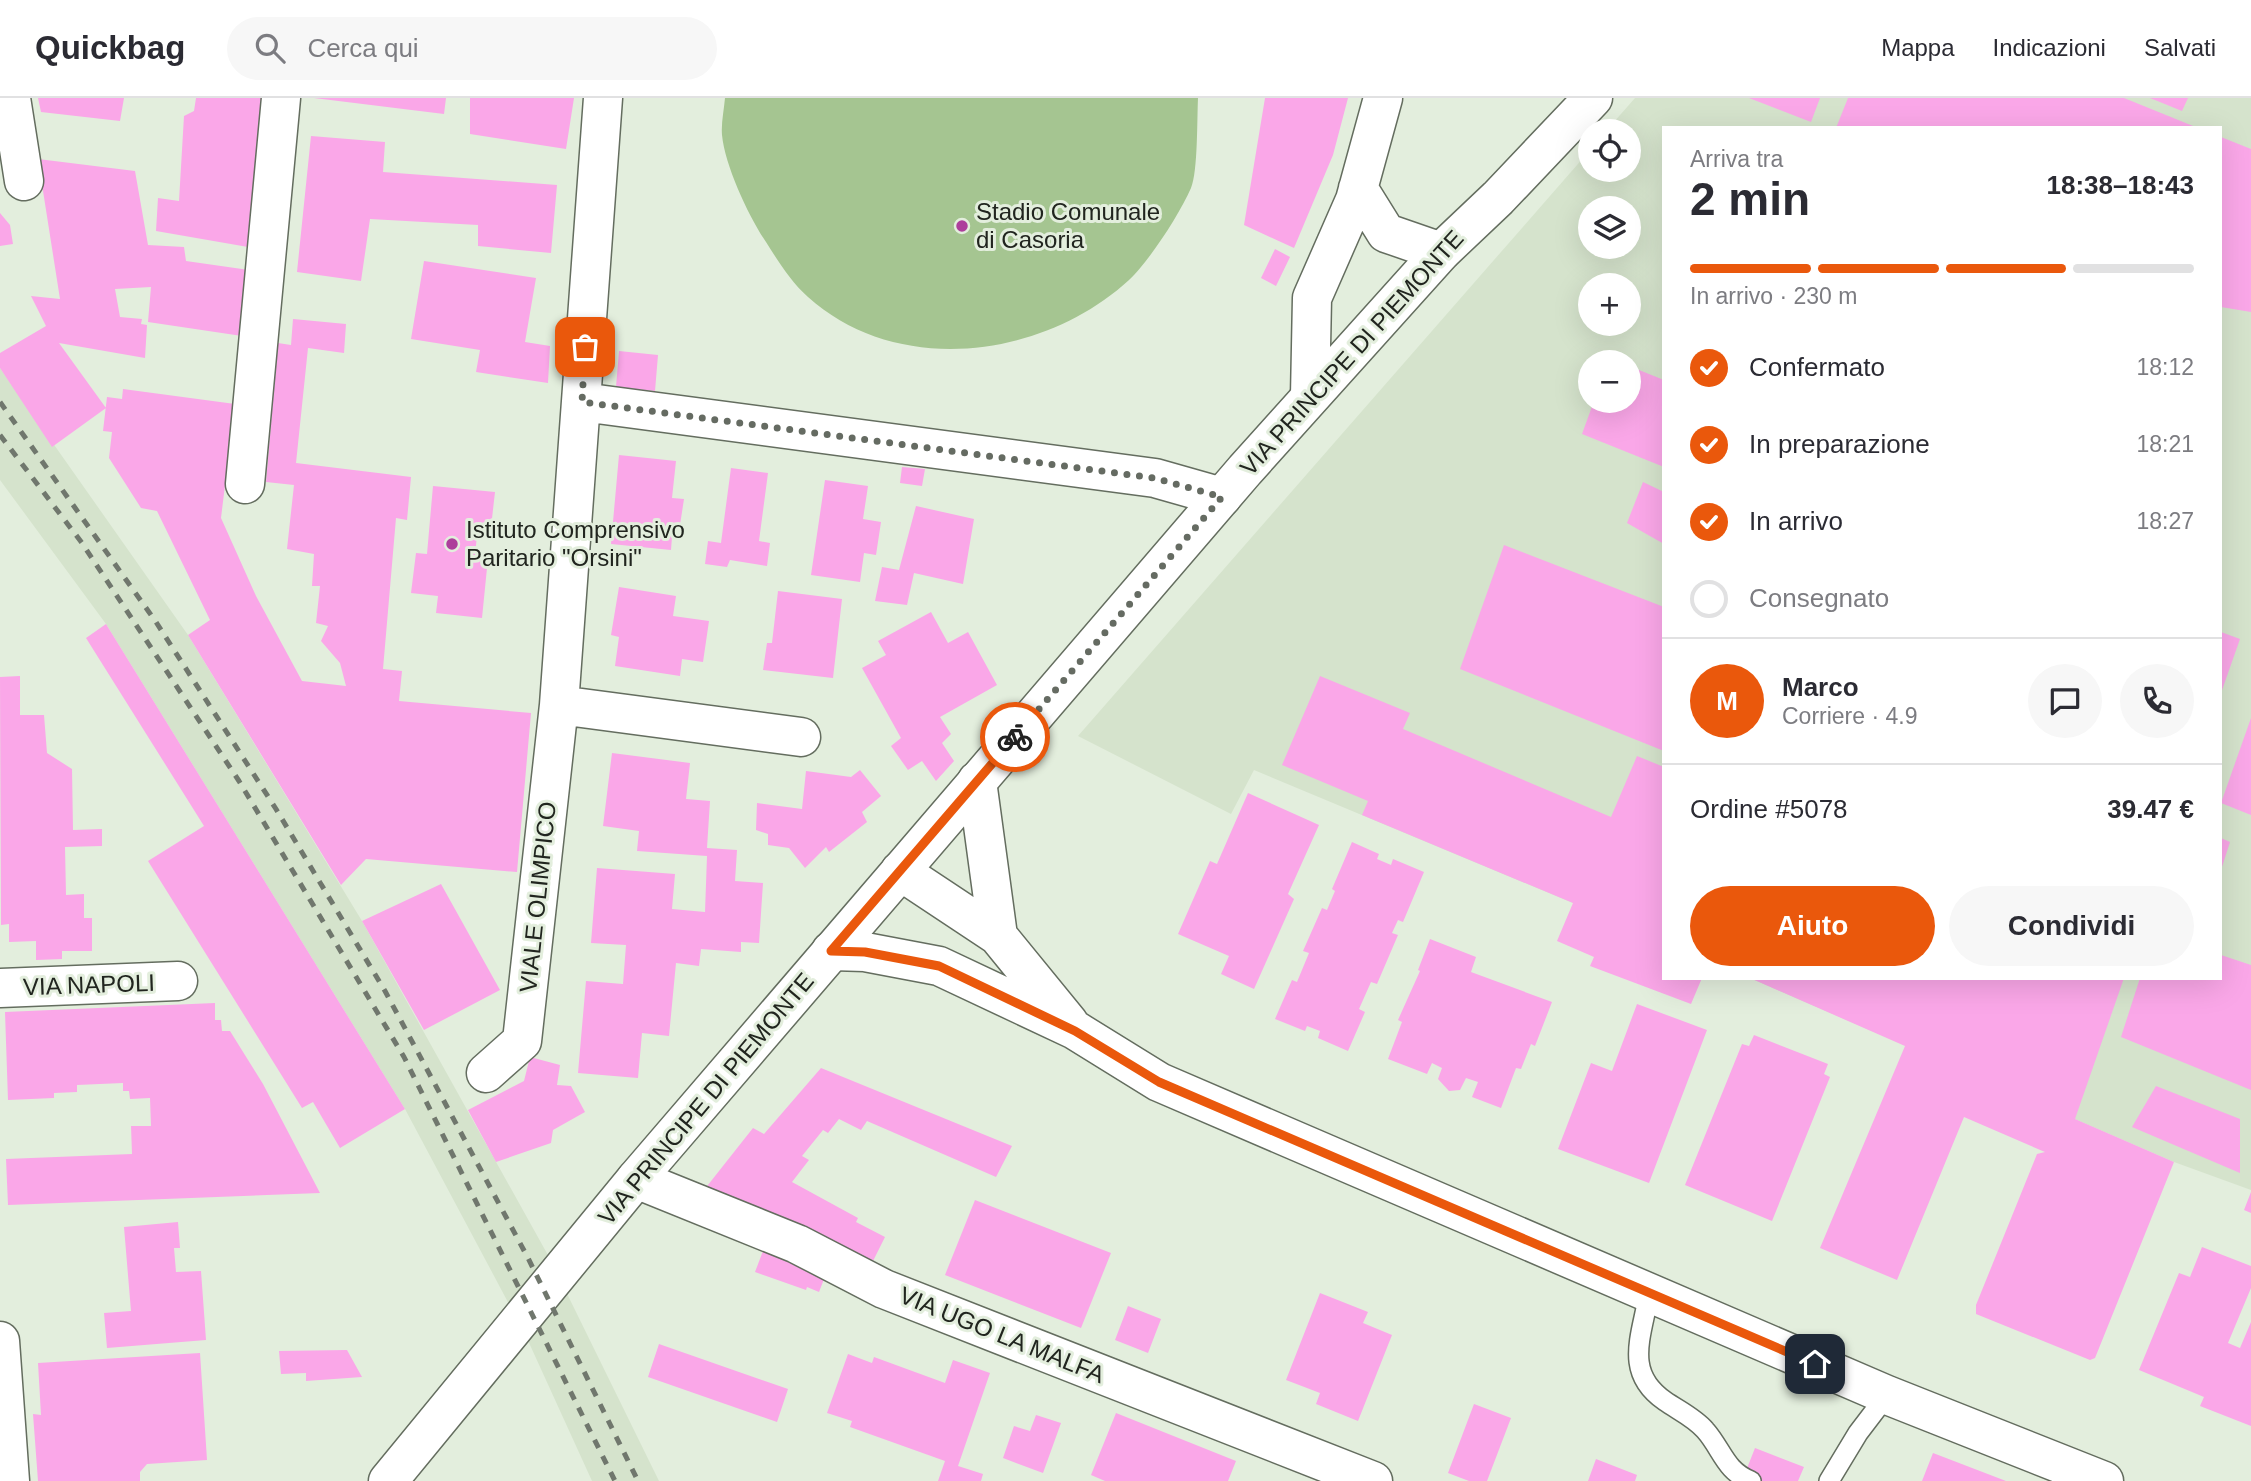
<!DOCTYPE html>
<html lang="it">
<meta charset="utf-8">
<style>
:root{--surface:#fff;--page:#f7f7f7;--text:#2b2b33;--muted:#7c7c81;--line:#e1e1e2;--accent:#ea580c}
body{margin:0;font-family:Helvetica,sans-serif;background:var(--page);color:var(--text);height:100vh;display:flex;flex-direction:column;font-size:26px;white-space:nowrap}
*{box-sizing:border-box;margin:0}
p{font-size:23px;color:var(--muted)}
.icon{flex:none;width:38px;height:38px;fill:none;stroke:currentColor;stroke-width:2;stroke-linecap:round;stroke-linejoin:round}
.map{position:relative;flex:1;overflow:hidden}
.side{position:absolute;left:1662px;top:28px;width:560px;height:854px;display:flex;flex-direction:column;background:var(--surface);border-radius:0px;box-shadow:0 7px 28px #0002}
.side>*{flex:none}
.tools{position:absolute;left:1578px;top:21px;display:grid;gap:14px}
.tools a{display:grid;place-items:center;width:63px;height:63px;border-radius:50%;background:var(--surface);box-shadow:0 7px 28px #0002;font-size:35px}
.pin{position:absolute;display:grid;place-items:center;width:60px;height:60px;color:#fff;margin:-30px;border-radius:14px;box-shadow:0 4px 10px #0006}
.courier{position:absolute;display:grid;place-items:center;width:70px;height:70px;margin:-35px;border:5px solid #ea580c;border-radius:50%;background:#fff;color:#222;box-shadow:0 2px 9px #0007}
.headline em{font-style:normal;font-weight:700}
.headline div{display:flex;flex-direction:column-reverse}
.headline{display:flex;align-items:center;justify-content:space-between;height:119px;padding:0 28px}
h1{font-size:46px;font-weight:700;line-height:52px}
.bar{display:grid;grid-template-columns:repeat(4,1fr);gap:10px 7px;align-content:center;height:84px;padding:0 28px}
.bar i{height:9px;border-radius:5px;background:var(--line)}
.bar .selected{background:var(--accent)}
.bar p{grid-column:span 4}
.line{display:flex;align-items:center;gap:18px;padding:0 28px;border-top:2px solid var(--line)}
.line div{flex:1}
.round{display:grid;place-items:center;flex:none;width:74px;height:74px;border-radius:37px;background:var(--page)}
ol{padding:0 28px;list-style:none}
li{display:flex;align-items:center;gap:21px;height:77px}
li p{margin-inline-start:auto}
li .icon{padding:7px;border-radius:50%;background:var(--accent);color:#fff;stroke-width:4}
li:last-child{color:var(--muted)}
li i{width:38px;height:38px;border:4px solid var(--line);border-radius:50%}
.primary-button{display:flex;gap:14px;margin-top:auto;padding:14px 28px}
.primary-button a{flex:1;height:80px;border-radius:42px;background:var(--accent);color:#fff;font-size:28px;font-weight:700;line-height:80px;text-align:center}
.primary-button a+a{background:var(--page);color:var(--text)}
header{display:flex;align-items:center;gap:42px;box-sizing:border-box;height:98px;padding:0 35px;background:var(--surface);border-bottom:2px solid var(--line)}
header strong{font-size:33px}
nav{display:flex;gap:38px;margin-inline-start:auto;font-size:24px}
.search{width:490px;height:63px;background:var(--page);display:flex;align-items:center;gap:18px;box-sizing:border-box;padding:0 24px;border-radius:38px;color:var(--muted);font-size:26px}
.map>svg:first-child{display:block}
.built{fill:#d5e3cc;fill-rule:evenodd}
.green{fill:#a5c591}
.building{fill:#faa7e8}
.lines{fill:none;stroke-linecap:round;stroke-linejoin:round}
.lane-casing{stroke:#646d5f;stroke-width:22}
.street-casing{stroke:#646d5f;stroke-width:41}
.secondary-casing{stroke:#646d5f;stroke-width:41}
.lane{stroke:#fff;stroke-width:19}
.street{stroke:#fff;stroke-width:38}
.secondary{stroke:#fff;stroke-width:38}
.rail{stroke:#70776d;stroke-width:5;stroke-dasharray:9 9;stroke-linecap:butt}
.done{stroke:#656b62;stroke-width:7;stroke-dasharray:0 12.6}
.route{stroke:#ea580c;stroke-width:9}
.poi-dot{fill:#ad3e9b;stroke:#e3eedd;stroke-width:2.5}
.labels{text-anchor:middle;stroke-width:6;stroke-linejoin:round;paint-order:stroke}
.poi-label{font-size:24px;fill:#21251f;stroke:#e3eedd;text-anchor:start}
.street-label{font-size:24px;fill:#21251f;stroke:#e3eedd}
</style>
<header>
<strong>Quickbag</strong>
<div class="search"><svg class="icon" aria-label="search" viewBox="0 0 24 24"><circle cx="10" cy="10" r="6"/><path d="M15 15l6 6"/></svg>Cerca qui</div>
<nav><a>Mappa</a><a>Indicazioni</a><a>Salvati</a></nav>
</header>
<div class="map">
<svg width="2251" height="1383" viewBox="0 0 2251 1383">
<rect width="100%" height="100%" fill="#e3eedd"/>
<path class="built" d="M1635,0H2251V1092L2174,1064L1750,880H2221V30H1664V843L1254,672L1231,716L1078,638L1591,51V72H1629V33H1606ZM1591,110H1629V149H1591ZM1591,187H1629V226H1591ZM1591,264H1629V303H1591Z
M0,270L188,537L362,823L549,1159L659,1383H592L525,1236L405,1011L106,526L0,382Z"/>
<path class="green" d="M725,0H1198C1197,20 1198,74 1191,90C1179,117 1150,162 1129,182C1044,260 898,280 808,199C791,184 778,163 766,144C749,119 725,68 722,37C721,25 724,12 725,0Z"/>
<path class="building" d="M38,0H124L120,23L41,14Z
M196,0H266L248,149L156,133L158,100L179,103L184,18L194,13Z
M314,0H446L444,16Z
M470,0H574L566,51L470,36Z
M1265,0H1348L1333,57L1294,150L1244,127Z
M1749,0H1820L1811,24Z
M1848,0H2124L2198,30H1836Z
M2150,0H2188L2182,13Z
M311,38L385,44L383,74L557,87L551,155L478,148V127L370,121L361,183L297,174Z
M2221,39L2251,51V214L2221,209Z
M38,61L135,73L148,147L184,149L186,163L249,172L242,238L148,224L151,189L115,191L120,219L142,221L141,226L147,227L145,260L59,245L106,310L52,349L0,270V255L46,228L31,198L60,201Z
M0,115L10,127L13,146L0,148Z
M1275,151L1290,159L1276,188L1261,180Z
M424,163L536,180L525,244L550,248L548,285L476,274L480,252L411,241Z
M293,221L346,226L344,255L308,250L296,365L411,379L407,422L396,420L383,571L402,573L399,603L531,615L517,774L366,761L341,787L188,537L210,522L157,413L141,410L109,360L112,334L103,333L107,299L122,301L123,291L235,306L221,420L256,498L302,583L346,588L340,565L321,543L328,528L316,525L320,488H312L314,456L287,451L294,387L266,384L278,245L291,247Z
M619,253L658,257L655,293L616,289Z
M1629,268L1664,282V369L1582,336L1594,303H1629Z
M619,357L676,363L672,400L684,401L680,427L673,426L671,452L611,446Z
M902,369L925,371L922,388L900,385Z
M731,370L768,375L759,443L770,445L767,468L730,462L727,469L705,466L708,443L721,445Z
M825,382L868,388L863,421L881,424L876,457L864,455L860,484L811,477Z
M1643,384L1664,394V446L1627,425Z
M433,388L495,394L490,438L477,436L475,459L488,460L482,520L436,515L438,498L411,495L416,455L427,456Z
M916,408L974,421L963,486L914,475L907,507L875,503L882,469L899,472Z
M1504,447L1664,509V653L1460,571Z
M619,489L676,498L673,518L709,523L703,564L682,561L680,578L615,568L619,539L611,537Z
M778,493L842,501L833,580L763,572L767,545H772Z
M931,514L948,545L968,534L997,587L940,619L951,636L942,645L954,663L936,683L922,663L908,672L891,648L901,640L862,570L886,557L878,543Z
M106,526L405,1011L340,1050L313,1004L302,1010L148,763L204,728L86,540Z
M2221,534L2240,541L2221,595Z
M20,578V617H44L47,655L72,671L73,732L102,731V748L65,749L66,797L84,796V820H92V853H62V861L36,862V843L9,844V826L1,827L0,579Z
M1320,578L1410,615L1403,631L1611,719L1637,658L1664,669V880H1702L1691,906L1590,868L1594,859L1557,843L1573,805L1362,717L1368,703L1282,667Z
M2251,620V717L2221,705Z
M612,655L690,665L686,701L710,703L707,750L737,752L735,783L763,785L759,845L741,844V854L701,851L699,868L676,865L669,938L642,935L638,980L578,975L586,883L623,886L626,847L591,845L597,770L675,776L672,811L705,814L707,758L637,753L639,733L603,728Z
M860,672L881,698L862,714L867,724L829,754L826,749L805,770L789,750L768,747V736L756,732L757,705L802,711L806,673L851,679Z
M1248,695L1319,727L1288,796L1294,801L1254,891L1221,876L1229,858L1178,836L1210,763L1217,766Z
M2221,740L2230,744L2221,772Z
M1352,744L1379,756L1377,761L1391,767L1393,761L1424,774L1403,824L1398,822L1392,835L1398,837L1377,886L1371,884L1359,911L1365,914L1348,953L1318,940L1320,933L1307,928L1305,933L1275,921L1292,882L1297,884L1309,855L1303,853L1322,810L1327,812L1335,793L1332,791Z
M441,786L500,892L424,932L362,823Z
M1430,841L1476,859L1471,874L1552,904L1535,948L1531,946L1521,971L1516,970L1501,1010L1472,999L1478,984L1466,980L1460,992L1449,993L1438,981L1442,970L1432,965L1427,976L1388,961L1402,924L1398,922L1420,873L1418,872Z
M2221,857L2251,867V992L2121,939L2140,880H2221Z
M1750,880H2124L2075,1021L2174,1064L2095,1260L2090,1262L1976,1216V1207L2037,1056L2045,1054L1964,1019L1897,1182L1820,1150L1905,948Z
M215,905V922H221L222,933H230L263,986L320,1095L8,1107L6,1061L132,1056L131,1028H151L150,1000L130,1001L129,993H123V985L77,987V994L54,995V1000L8,1002L5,914Z
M1637,906L1707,932L1649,1085L1558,1051L1591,965L1612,973Z
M1754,937L1828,966L1824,976L1830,979L1772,1123L1685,1087L1742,946L1749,948Z
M530,959L560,967L557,987L571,988L585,1014L553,1032L551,1045L496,1064L468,1012L524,983Z
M821,970L1012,1048L996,1079L867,1023L861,1032L839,1021L828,1035L823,1032L802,1058L809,1062L792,1084L858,1120L856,1124L885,1139L872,1165L704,1092L753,1030L764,1036Z
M2156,988L2240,1021V1075L2132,1029Z
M2251,1094V1115L2244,1112Z
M975,1102L1111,1155L1081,1230L945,1177Z
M178,1124L180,1150H174L176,1174L201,1173L206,1242L107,1250L104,1215L131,1213L124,1129Z
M2202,1149L2251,1168V1190L2228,1245L2240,1250L2251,1224V1328L2200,1308L2204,1299L2139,1272L2179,1175L2190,1179Z
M763,1153L826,1176L819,1194L807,1189L806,1192L755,1174Z
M1320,1195L1368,1214L1363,1225L1392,1237L1358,1323L1316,1306L1320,1295L1286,1282Z
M1128,1208L1161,1221L1148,1255L1115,1242Z
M659,1246L788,1291L777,1324L648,1279Z
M347,1252L362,1279L306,1283V1275L281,1276L279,1253Z
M200,1255L207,1362L147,1366L140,1374V1383H38L33,1316L41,1317L38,1265Z
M848,1256L872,1265L874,1259L945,1285L953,1262L990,1275L958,1368L983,1376L981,1383H938L945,1363L850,1329L852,1323L827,1315Z
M1474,1306L1511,1320L1487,1383H1469L1448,1375Z
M1116,1315L1236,1363L1228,1383H1105L1091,1377Z
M1036,1317L1061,1325L1043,1375L1003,1360L1014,1328L1030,1333Z
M1755,1350L1804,1369L1798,1383H1742Z
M1933,1355L2006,1383H1922Z
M1596,1361L1637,1377L1635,1383H1588Z"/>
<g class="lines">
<g class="lane-casing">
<path id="lane" d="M1649,1195C1642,1238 1623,1274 1665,1303C1678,1312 1695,1320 1705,1332C1722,1351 1725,1373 1751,1383
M1829,1383L1858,1335L1887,1297"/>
</g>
<g class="street-casing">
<path id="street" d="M11,0L24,83
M1358,90L1386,135L1441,154
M1310,298L1312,200L1355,102L1383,0
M582,304L1155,380L1222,399
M245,386L281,0
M559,607L801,639
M977,683L998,838
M900,773L998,838L1069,925
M831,853L865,854L939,868L1075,932L1159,984L1887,1297L2104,1383
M0,890L178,883
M486,975L522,943L559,607L603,0
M636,1081L797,1146L884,1191L1373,1383
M0,1243L10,1383"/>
</g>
<g class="secondary-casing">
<path id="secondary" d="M388,1383L636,1081L1245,372L1441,154L1498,100L1593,0"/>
</g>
<use href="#lane" class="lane"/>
<use href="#street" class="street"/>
<use href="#secondary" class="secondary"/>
<path class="rail" d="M0,304L156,524L276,711L385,893L528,1160L638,1383
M0,337L82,445L239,683L404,959L615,1383"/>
</g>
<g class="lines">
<path class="done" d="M585,249L582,304L1154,380L1222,399L1015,639"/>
<path class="route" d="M1015,639L831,853L865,854L939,868L1075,933L1159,984L1815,1266"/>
</g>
<g class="poi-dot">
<circle cx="962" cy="128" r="7"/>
<circle cx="452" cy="446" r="7"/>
</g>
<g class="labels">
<g class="poi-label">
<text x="976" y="122">Stadio Comunale<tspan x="976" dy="28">di Casoria</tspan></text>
<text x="466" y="440">Istituto Comprensivo<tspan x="466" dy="28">Paritario "Orsini"</tspan></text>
</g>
<g class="street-label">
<text transform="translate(1352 255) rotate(-48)" y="8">VIA PRINCIPE DI PIEMONTE</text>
<text transform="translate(538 799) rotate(-84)" y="8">VIALE OLIMPICO</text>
<text transform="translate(89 887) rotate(-2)" y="8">VIA NAPOLI</text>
<text transform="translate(706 1001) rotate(-50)" y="8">VIA PRINCIPE DI PIEMONTE</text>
<text transform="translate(1002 1237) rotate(22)" y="8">VIA UGO LA MALFA</text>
</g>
</g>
</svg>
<div class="tools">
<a><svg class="icon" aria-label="locate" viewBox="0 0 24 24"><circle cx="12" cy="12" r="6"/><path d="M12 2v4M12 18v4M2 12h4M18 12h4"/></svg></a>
<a><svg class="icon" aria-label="layers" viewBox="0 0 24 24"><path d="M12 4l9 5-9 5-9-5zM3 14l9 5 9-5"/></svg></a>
<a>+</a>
<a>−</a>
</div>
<div class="pin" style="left:585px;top:249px;background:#ea580c"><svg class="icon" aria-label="bag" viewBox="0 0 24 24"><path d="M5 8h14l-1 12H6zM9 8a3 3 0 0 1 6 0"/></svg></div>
<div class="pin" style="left:1815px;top:1266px;background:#1f2937"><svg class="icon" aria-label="home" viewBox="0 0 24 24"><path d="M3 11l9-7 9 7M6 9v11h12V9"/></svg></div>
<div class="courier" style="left:1015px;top:639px"><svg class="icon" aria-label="bike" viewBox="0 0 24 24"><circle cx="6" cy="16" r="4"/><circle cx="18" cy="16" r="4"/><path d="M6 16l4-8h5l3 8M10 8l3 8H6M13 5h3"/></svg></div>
<section class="side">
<div class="headline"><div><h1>2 min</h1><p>Arriva tra</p></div><em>18:38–18:43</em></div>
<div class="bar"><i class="selected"></i><i class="selected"></i><i class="selected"></i><i></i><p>In arrivo · 230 m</p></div>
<ol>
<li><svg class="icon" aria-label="check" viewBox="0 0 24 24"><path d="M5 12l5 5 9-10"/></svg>Confermato<p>18:12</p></li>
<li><svg class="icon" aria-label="check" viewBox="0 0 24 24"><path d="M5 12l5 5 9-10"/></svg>In preparazione<p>18:21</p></li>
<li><svg class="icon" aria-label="check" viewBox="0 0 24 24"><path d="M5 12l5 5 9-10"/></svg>In arrivo<p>18:27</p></li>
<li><i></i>Consegnato</li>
</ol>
<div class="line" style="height:126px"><b class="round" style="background:var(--accent);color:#fff">M</b><div><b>Marco</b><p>Corriere · 4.9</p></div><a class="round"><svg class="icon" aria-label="chat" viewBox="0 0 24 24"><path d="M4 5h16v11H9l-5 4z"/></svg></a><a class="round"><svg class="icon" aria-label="phone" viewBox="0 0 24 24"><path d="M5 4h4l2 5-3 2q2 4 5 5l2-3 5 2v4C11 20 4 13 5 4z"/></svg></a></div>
<div class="line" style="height:91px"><div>Ordine #5078</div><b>39.47 €</b></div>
<div class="primary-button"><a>Aiuto</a><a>Condividi</a></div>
</section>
</div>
